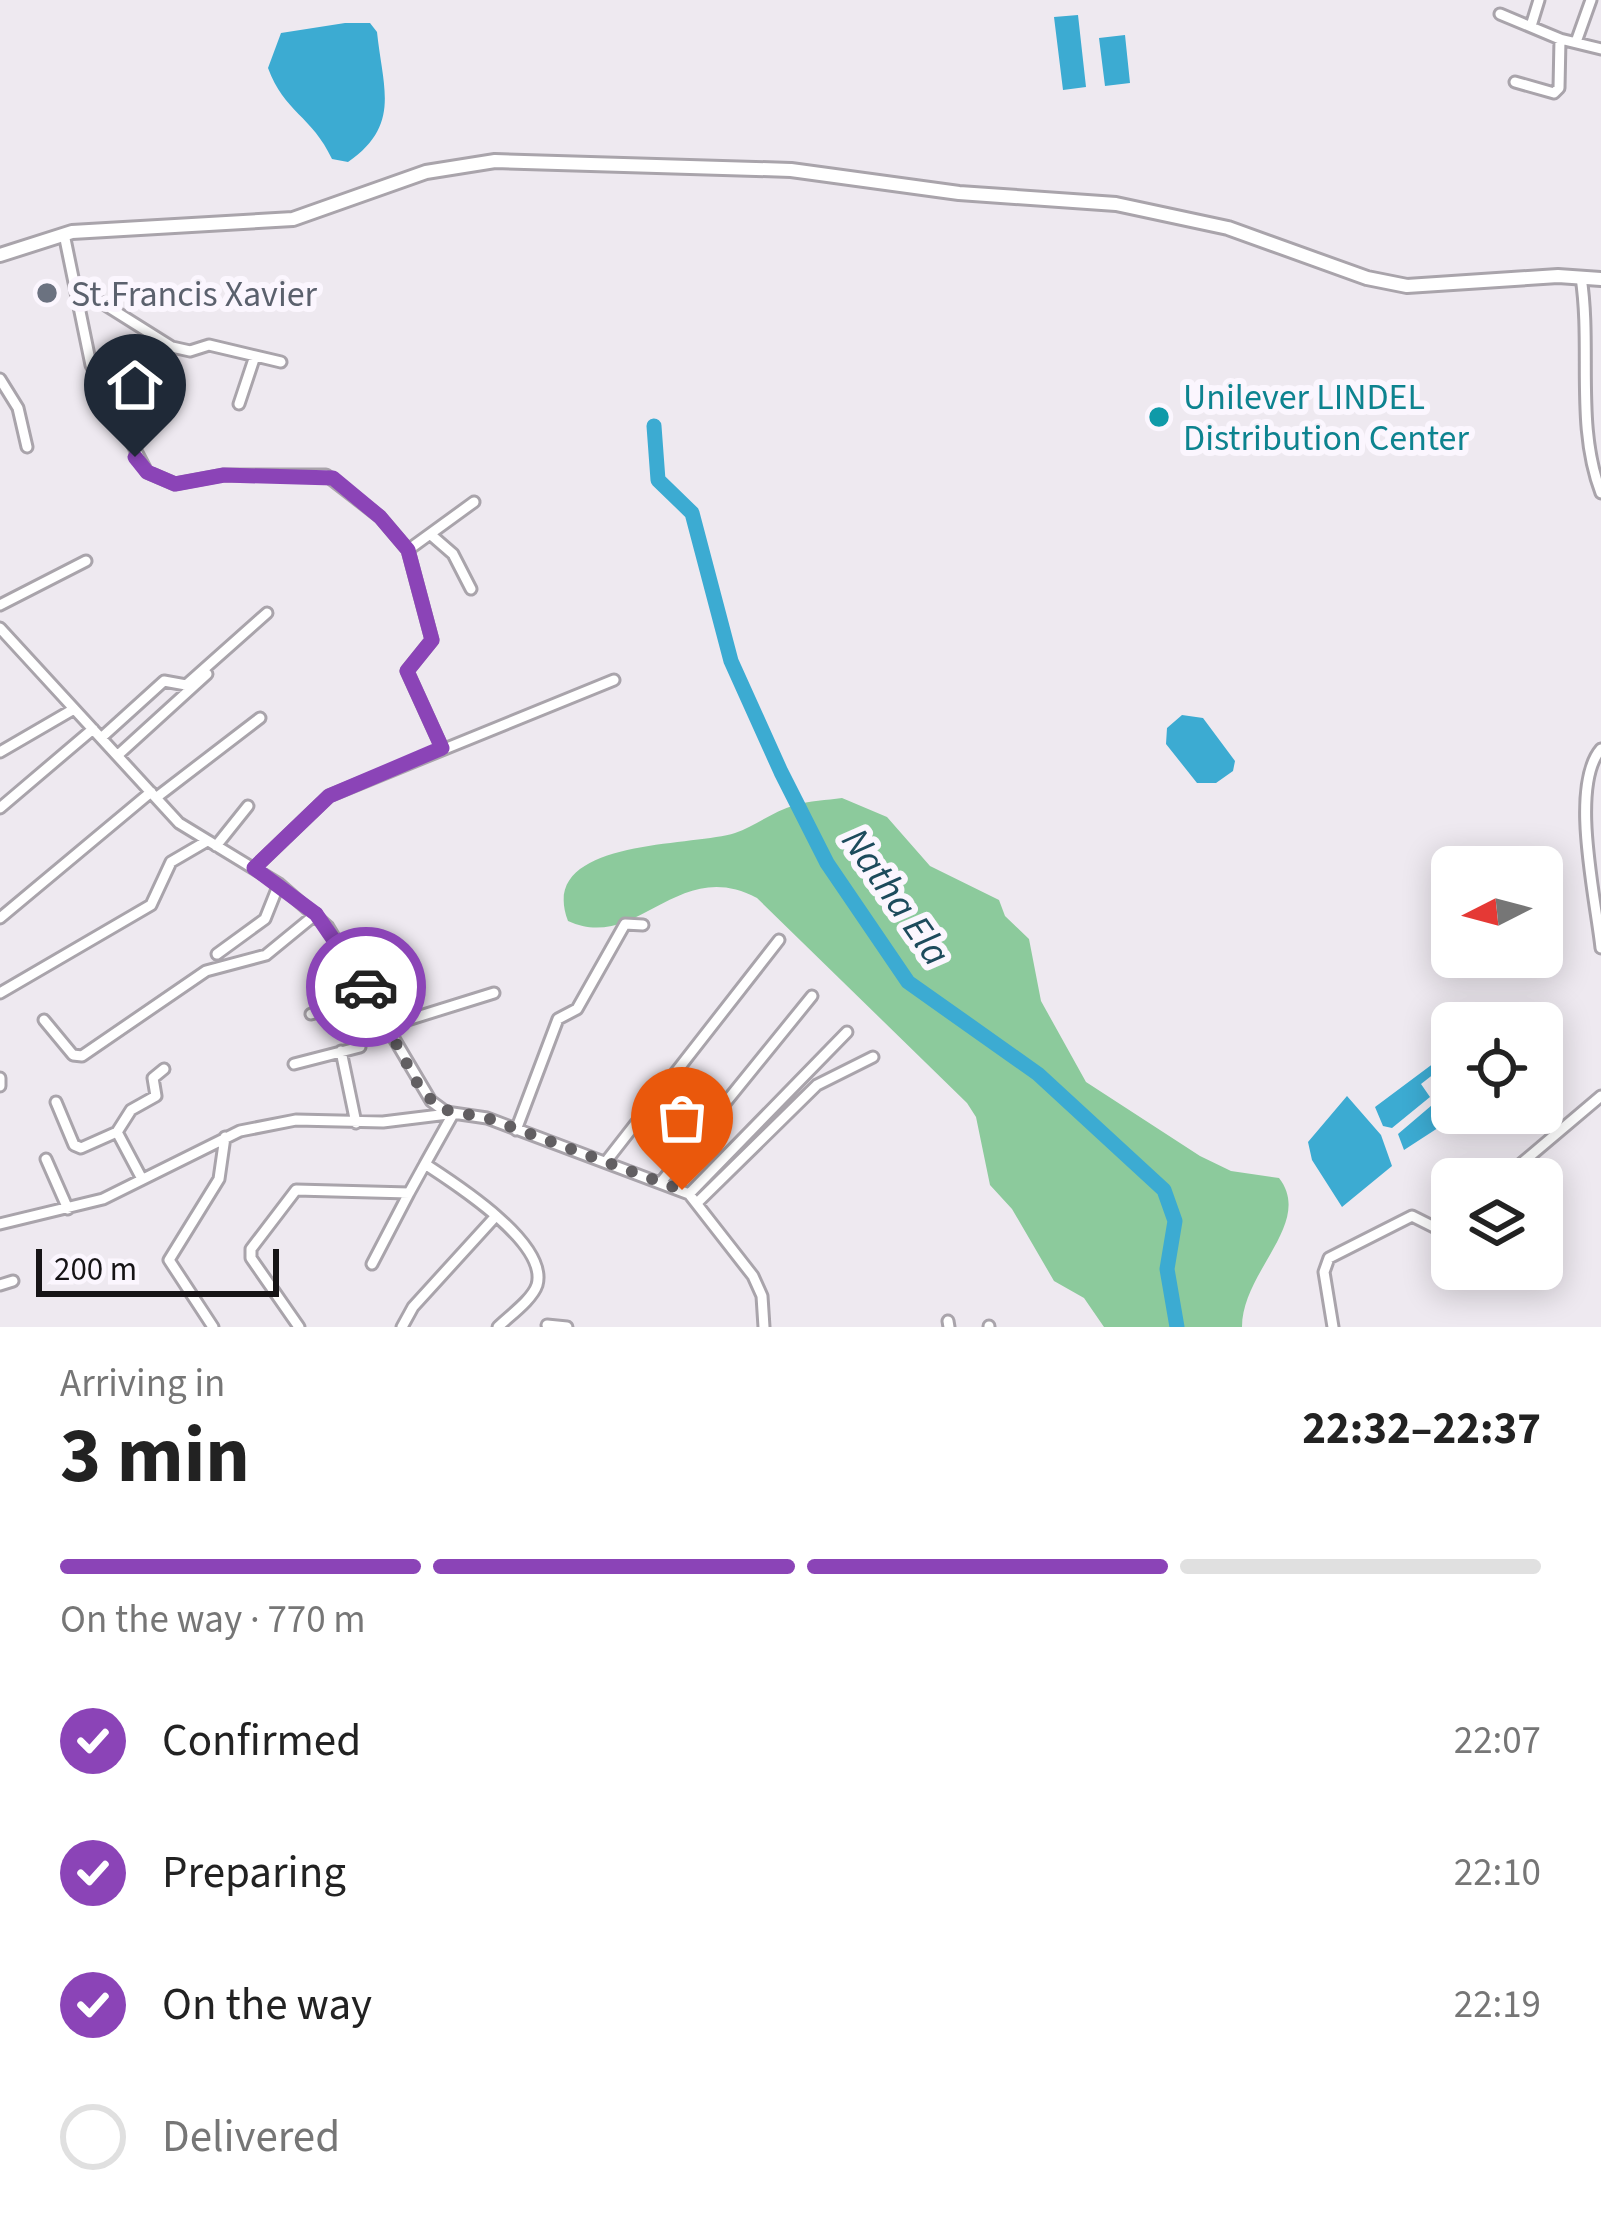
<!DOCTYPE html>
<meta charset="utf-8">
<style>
:root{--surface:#fff;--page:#f2f2f2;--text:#222;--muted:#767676;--line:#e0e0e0;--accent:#8b44b7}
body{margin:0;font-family:"Source Sans 3",sans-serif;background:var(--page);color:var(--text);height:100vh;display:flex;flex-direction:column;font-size:45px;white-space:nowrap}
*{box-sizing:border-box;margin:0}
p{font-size:39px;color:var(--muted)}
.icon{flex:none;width:66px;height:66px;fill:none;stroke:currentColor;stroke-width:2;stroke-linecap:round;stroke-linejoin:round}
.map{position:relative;height:1327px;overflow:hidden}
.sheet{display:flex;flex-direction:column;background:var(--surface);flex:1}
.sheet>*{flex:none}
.needle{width:78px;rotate:264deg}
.buttons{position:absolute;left:1431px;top:846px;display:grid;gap:24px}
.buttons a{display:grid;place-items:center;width:132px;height:132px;border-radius:18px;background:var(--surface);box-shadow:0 6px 30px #0003;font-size:60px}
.scale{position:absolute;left:36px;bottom:30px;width:243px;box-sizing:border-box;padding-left:12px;border:6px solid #161416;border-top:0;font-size:33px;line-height:42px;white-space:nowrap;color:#161416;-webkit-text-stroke:9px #fbf6fe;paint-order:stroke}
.pin{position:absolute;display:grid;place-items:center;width:102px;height:102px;color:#fff;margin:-123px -51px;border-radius:50% 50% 50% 0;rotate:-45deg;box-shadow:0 0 12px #0007}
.pin .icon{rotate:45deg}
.courier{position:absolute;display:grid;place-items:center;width:120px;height:120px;margin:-60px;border:9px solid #8b44b7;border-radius:50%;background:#fff;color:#222;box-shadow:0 3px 15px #0007}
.head em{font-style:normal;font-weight:700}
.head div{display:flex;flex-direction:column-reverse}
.head{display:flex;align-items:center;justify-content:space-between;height:204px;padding:0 60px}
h1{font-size:78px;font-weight:700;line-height:90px}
.bar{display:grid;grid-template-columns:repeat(4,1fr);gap:18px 12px;align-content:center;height:144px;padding:0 60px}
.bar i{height:15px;border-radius:9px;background:var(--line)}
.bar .selected{background:var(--accent)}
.bar p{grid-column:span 4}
ol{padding:0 60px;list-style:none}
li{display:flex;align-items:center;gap:36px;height:132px}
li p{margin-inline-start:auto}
li .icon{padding:12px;border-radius:50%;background:var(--accent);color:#fff;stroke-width:4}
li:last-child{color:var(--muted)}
li i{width:66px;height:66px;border:6px solid var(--line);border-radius:50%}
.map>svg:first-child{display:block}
.green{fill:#8cca9c}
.water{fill:#3cabd2}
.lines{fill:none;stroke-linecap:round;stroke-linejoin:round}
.river{stroke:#3cabd2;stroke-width:15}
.minor-casing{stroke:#a9a4ab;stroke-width:15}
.major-casing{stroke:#a9a4ab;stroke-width:18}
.minor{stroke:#fff;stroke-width:9}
.major{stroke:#fff;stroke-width:12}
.done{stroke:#625f62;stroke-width:12;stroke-dasharray:0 21.6}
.route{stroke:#8b44b7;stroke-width:15}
.worship-dot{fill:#6b7280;stroke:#fbf6fe;stroke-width:4.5}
.culture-dot{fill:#0f9aa8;stroke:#fbf6fe;stroke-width:4.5}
.labels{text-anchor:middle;stroke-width:12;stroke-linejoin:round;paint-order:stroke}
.worship-label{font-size:36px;fill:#5b616d;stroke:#fbf6fe;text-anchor:start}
.culture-label{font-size:36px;fill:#0d838f;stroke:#fbf6fe;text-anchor:start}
.water-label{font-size:39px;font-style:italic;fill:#1d4b5c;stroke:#fbf6fe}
</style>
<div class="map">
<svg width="1601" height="1327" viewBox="0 0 1601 1327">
<rect width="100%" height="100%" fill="#eee9f0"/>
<path class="green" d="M842,798L887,817L930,866L999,900L1005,916L1029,939L1041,1001L1086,1082L1200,1156L1231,1171L1279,1178C1314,1223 1242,1271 1242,1327H1104L1084,1298L1054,1281L1012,1209L990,1185L976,1117L967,1103L757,898C678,855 637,953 568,921C536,838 691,847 735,833C755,826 774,811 795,805C809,801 827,800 842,798Z"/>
<path class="water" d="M1078,15L1086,87L1063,90L1054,17Z
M345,23H370L377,32C383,89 401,125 348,162L332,159C312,116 284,112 268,68L281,33Z
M1125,35L1130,83L1105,86L1099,38Z
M1182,715L1203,718L1235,761L1233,771L1216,783H1197L1166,744L1167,728Z
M1438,1060L1444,1066L1421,1084L1430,1097L1392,1128L1383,1126L1375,1107Z
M1452,1088V1113H1461L1404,1150L1398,1134Z
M1347,1096L1381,1135L1392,1166L1342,1207L1312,1160L1308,1142Z"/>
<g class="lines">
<path class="river" d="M654,426L658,480L692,513L731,661L781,772L827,863L908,982L1038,1074L1164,1190L1175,1221L1167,1269L1177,1327"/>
<g class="minor-casing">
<path id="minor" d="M1500,14L1560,39L1601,49
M1531,26L1539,0
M1576,42L1591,0
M1515,82L1554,93L1559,88L1560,39
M64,234L91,365L147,472L175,484L223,475H326L380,517L408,550L432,640L407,671L442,748
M1581,277C1592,349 1575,425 1601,493
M75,286L172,347L190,351L209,345L281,362
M0,379L18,408L27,447
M239,404L255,356
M430,534L453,554L471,589
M408,550L474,502
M0,605L86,561
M0,628L179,823L279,884L328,927L431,1101L446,1112L487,1118L689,1194L753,1276L762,1296L764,1327
M101,738L164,681L186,685L267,613
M1601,749C1569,786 1596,899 1601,948
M0,752L74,709
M118,755L207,674
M157,797L260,718
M0,808L93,729
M216,846L248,806
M254,868L329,796L614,680
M0,918L151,792
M217,954L265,919L279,884
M0,993L151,905L171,862L207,841
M311,1014L373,999
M44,1020L73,1055L82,1056L206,971L266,955L316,914
M388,1026L494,993
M341,1051L356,1123
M294,1064L360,1047
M0,1078V1086
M56,1102L74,1145L81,1148L117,1132L142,1179
M453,1114L425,1164C454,1183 549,1243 537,1285C532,1300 509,1316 498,1327
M516,1130L558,1019L577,1009L625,924L643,925
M117,1132L131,1110L156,1096L153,1078L164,1069
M46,1159L68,1209
M608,1159L779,940
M1503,1179L1601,1096
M662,1181L812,996
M689,1194L847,1032
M698,1202L817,1085L873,1057
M0,1224L103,1199L240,1131L296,1120L383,1122L448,1114
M372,1264L409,1193
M0,1285L13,1281
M948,1321L949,1327
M547,1325L567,1327
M989,1326V1327
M213,1327L169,1260L219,1179L225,1137
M299,1327L251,1258V1249L296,1190L409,1193L425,1164
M402,1327L413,1307L495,1217
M1333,1327L1324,1272L1329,1258L1412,1216L1436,1228L1452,1219"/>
</g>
<g class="major-casing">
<path id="major" d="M0,255L72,232L293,219L426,172L495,161L791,170L959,193L1116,204L1228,228L1367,278L1407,286L1558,276L1601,279"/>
</g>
<use href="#minor" class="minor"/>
<use href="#major" class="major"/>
</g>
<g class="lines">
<path class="done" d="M366,987L421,1090L441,1109L487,1118L682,1190"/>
<path class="route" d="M135,457L147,472L175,484L224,475L333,478L380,517L408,550L432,640L407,671L442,748L329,796L254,868L316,914L366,987"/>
</g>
<circle class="worship-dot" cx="47" cy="293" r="12"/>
<circle class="culture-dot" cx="1159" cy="417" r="12"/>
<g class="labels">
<g class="worship-label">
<text x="71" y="306">St.Francis Xavier</text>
</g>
<g class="culture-label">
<text x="1183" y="409">Unilever LINDEL<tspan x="1183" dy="41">Distribution Center</tspan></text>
</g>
<g class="water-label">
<text transform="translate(897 896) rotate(55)" y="14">Natha Ela</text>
</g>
</g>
</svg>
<div class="buttons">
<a><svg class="needle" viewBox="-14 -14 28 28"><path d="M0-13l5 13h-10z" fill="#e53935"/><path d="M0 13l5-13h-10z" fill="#767676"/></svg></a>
<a><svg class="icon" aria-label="locate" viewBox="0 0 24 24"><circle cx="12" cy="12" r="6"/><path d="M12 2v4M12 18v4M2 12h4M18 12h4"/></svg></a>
<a><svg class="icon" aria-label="layers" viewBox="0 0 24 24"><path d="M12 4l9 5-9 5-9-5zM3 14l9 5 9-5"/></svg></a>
</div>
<div class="scale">200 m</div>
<div class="pin" style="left:682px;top:1190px;background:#ea580c"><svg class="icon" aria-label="bag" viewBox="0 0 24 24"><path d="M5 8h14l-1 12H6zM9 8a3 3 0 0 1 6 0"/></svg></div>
<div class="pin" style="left:135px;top:457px;background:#1f2937"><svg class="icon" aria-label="home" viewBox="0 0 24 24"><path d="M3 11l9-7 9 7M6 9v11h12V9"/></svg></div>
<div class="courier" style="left:366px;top:987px"><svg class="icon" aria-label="car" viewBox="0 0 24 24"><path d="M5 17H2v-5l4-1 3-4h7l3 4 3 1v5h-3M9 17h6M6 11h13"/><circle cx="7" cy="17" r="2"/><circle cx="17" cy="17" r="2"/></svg></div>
</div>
<section class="sheet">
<div class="head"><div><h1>3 min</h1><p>Arriving in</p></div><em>22:32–22:37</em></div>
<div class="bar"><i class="selected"></i><i class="selected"></i><i class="selected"></i><i></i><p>On the way · 770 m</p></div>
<ol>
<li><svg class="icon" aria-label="check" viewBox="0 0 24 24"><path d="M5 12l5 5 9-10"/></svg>Confirmed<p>22:07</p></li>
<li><svg class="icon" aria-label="check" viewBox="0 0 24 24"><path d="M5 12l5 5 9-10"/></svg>Preparing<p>22:10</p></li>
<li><svg class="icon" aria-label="check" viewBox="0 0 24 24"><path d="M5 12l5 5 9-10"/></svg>On the way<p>22:19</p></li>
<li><i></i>Delivered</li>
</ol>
</section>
